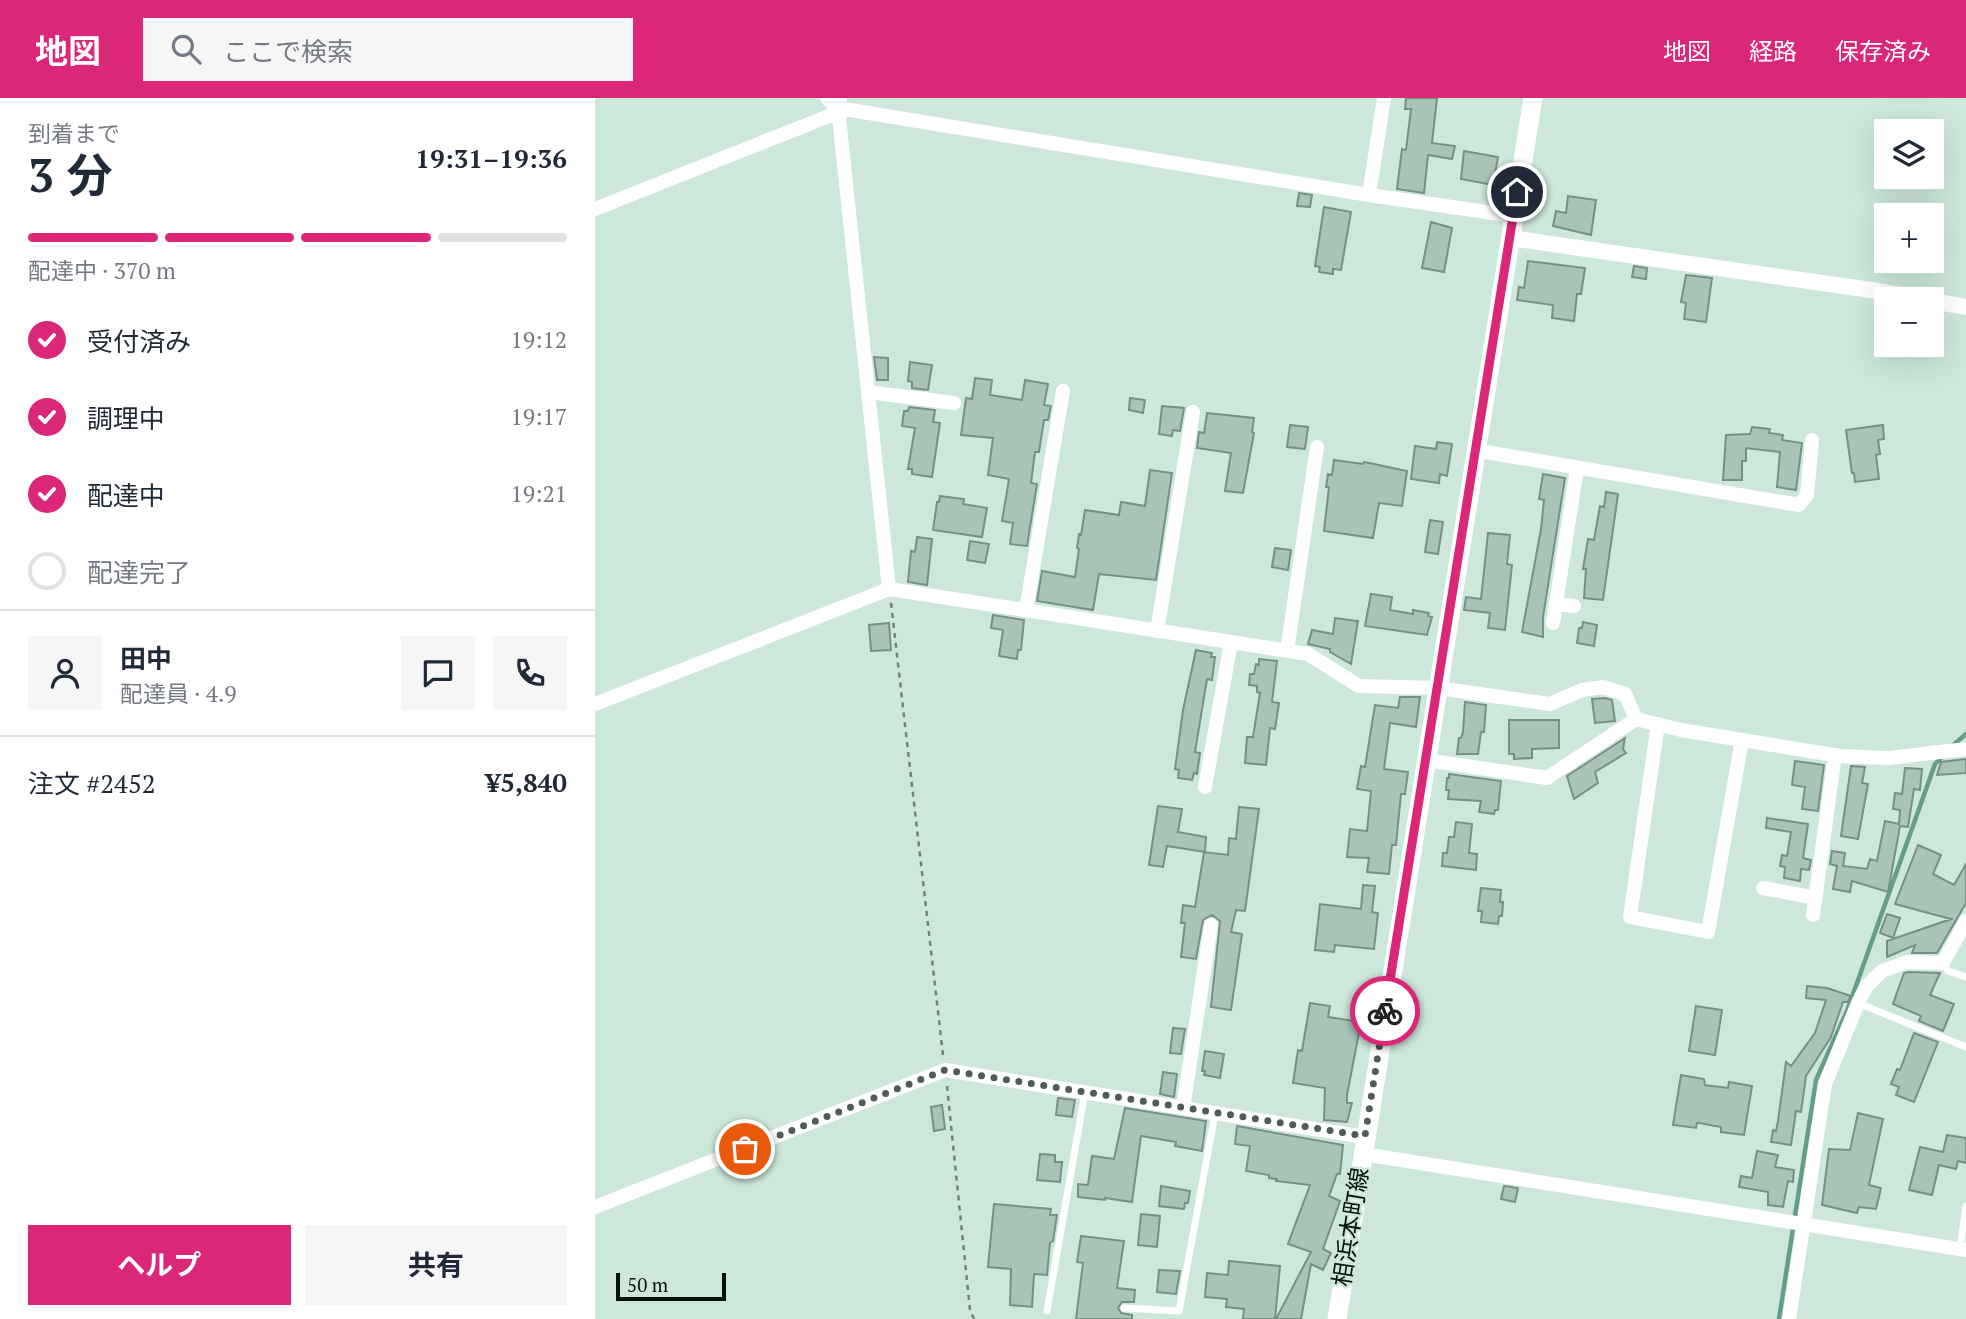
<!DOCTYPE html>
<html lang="ja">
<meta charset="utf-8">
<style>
:root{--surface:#fff;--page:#f6f6f7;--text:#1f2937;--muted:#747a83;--line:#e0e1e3;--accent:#db2777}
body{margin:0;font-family:"PT Serif","Noto Sans JP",serif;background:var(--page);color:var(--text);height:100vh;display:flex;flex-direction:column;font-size:26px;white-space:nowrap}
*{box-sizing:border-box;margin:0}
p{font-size:23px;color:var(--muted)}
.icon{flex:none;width:38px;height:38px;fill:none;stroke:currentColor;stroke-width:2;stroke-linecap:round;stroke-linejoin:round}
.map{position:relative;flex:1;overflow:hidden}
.details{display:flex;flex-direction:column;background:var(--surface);width:595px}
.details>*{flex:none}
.fabs{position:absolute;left:1279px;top:21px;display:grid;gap:14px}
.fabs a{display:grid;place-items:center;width:70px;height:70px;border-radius:0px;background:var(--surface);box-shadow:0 7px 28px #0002;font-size:35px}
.scale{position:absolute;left:21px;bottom:18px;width:110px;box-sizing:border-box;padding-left:7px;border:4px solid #09130e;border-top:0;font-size:19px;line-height:24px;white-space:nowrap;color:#09130e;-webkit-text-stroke:5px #cde8db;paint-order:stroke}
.pin{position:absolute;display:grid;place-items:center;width:60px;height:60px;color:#fff;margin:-30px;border:4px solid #fff;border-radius:50%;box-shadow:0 2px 7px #0007}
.courier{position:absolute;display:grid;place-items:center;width:70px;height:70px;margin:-35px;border:5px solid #db2777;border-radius:50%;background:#fff;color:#222;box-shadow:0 2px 9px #0007}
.head em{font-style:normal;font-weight:700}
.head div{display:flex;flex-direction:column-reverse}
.head{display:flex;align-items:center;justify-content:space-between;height:119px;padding:0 28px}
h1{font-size:46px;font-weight:700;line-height:52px}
.bar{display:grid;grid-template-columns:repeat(4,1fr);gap:10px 7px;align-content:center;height:84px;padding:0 28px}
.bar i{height:9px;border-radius:5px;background:var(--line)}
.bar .on{background:var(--accent)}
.bar p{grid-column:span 4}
.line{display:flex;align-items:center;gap:18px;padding:0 28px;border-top:2px solid var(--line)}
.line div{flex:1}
.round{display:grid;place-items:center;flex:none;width:74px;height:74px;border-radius:0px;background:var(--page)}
ol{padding:0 28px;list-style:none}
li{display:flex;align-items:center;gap:21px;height:77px}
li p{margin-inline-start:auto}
li .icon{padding:7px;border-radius:50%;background:var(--accent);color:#fff;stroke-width:4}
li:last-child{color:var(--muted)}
li i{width:38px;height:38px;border:4px solid var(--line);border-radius:50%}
.primary-button{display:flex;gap:14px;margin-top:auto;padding:14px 28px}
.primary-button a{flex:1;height:80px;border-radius:0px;background:var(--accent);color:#fff;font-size:28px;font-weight:700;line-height:80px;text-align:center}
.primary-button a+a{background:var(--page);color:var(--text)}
header{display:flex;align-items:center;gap:42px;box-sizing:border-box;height:98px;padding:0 35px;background:var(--accent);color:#fff}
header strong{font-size:33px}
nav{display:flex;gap:38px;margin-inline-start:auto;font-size:24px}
.search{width:490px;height:63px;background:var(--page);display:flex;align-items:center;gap:18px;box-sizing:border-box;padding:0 24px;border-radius:0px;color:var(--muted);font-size:26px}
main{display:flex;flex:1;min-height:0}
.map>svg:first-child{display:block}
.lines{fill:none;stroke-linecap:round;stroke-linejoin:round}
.stream{stroke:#669d86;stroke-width:4.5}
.building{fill:#a9c3b7;stroke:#779085;stroke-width:2}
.path{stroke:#6f8279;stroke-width:2.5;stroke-dasharray:5 5;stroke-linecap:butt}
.service{stroke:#fff;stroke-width:7}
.minor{stroke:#fff;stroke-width:14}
.tertiary{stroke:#fff;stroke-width:16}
.secondary{stroke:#fff;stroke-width:19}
.done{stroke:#4e5e56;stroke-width:7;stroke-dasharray:0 12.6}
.route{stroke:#db2777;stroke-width:9}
.labels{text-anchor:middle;stroke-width:5;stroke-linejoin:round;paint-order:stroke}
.street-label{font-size:24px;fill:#09130e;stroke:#cde8db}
</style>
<header>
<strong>地図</strong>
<div class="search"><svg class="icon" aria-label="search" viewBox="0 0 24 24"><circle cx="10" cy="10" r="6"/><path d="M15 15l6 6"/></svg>ここで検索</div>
<nav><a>地図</a><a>経路</a><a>保存済み</a></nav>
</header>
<main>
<section class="details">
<div class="head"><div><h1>3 分</h1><p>到着まで</p></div><em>19:31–19:36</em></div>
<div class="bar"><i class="on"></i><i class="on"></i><i class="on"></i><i></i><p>配達中 · 370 m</p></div>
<ol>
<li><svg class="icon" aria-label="check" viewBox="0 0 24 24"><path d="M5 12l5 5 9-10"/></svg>受付済み<p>19:12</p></li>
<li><svg class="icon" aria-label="check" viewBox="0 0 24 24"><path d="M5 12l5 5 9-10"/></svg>調理中<p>19:17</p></li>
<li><svg class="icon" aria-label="check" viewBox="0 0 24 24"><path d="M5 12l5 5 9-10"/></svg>配達中<p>19:21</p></li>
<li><i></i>配達完了</li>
</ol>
<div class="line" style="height:126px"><a class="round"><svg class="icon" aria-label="person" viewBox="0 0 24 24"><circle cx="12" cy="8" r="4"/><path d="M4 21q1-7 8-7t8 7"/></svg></a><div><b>田中</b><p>配達員 · 4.9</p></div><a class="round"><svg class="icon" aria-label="chat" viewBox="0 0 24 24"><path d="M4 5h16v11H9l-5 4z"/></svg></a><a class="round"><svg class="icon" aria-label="phone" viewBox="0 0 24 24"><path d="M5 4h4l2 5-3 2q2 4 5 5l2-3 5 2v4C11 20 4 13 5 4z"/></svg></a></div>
<div class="line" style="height:91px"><div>注文 #2452</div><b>¥5,840</b></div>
<div class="primary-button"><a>ヘルプ</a><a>共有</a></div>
</section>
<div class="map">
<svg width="1371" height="1221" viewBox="0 0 1371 1221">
<rect width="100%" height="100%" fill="#cde8db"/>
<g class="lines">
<path class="stream" d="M1356,649L1371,636
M1184,1221L1221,982L1252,913L1340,666L1348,658"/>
</g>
<path class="building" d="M811,0H842L837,45L860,48L857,61L833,57L829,95L802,91L807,51L811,52L816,11H810Z
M869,53L903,59L898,87L866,81Z
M704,95L717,97L715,109L702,108Z
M973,98L1001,102L996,137L958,128L961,113L971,115Z
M729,109L756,114L746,172L738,171V176L724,174L725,169L720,168Z
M836,124L857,130L849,174L827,170Z
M933,163L990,170L986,196H982L979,223L957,220L958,207L922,202L924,189L929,190Z
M1039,168L1052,170L1051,181L1037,179Z
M1091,177L1117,180L1111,224L1089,221L1091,205L1086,204Z
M279,259L293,260V282H282Z
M315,264L337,267L333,292L317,290V284L313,283Z
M380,280L397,282L395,297L427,302L430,282L453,286L449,307L456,308L453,322H449L444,354H440L436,385L442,386L432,448L415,446L418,425L407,423L414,381L393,377L398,340L366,337L371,300L377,301Z
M535,300L550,302L548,315L534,312Z
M567,308L589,310L585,333L578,332L577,338L564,336Z
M314,309L340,312L338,324L345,325L337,379L317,376V371H313L320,330L307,328L309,313H313Z
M612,315L659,320L657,334L659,335L648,395L630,393L636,355L602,350L604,334L609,335Z
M695,327L713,329L710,351L692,349Z
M1288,327L1289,341L1283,342L1285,356L1281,357L1284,381L1260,384L1259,375H1257L1251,332Z
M1157,329L1175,331L1174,335L1188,337L1187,342L1207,345L1201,392L1182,389L1185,354L1151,350V363H1147V382H1128L1131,337L1155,336Z
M842,344L857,346L852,378L845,376L844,385L816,381L820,348L841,351Z
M739,362L768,366L769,364L812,373L807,408L784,405L778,440L729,433L734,389H731L733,376L737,377Z
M555,372L577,375L561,482L504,476L498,512L442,503L447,473L480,479L484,451L482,450L484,436L486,437L490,412L524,417L526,404L550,408Z
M948,376L970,380L948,519V539L927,534L946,431L949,402L944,401Z
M1011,394L1023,396L1008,502L989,500L991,471H988L993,441L999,442L1005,408L1009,409Z
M345,398L369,401L368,406L392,410L387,439L338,432L342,404H344Z
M835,422L848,424L843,456L830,454Z
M893,435L915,437L912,466L917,467L910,532L893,530L895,515L869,512L871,499L886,501Z
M322,439L337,441L332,487L313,484L316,453L320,454Z
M375,443L394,446L390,465L372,462Z
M680,450L696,452L693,472L677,469Z
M776,496L797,499L795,512L818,516V512L834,515L833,518L837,519L832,537L770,528Z
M398,517L429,522L426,552H423L422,561L404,558L408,532L396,530Z
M740,520L763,523L756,566L735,554V551L713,546L717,532L738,536Z
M988,524L1002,527L999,548L982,545L984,530H987Z
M294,525L296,552L276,553L274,527Z
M601,552L617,555L616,559H620L617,582L612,581L600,654L605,655L602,676L599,675L597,682L583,680L584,672L580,671L588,612Z
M664,561L682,563L677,604L684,605L680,631L675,630L671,667L650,665L652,639H658L665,595L662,594V588L654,587L655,576H659L661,566L664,567Z
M805,599H825L821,629L795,625L789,671L813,674L810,696H806L801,747H797L794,776L772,774L774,760L752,759L755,731L772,733L776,693L762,691L766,668L770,669L780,607L803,610Z
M1010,600L1017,602L1020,623L1000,625L997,601Z
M870,604L891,607L889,634H886L883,656H862L864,640H866L868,634Z
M914,622H964V650L937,651V660L919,661V656H914Z
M1030,640L1028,651L1031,655L1000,674L1003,685L979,701L972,678Z
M1371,661V675L1342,677L1346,664Z
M1200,663L1229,667L1223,713L1207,711L1210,689L1197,687Z
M1256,668L1270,669L1267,685L1273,686L1263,741L1246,738Z
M1310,670L1327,671L1325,692L1319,691L1313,729L1305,728L1293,794L1257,783L1255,794L1238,791L1242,768L1235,766L1237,753L1250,755L1248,768L1272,771L1275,761L1282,763L1290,723L1304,726L1305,712L1298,711L1300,695L1307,696Z
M854,676L906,683L903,712H900L899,716L884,714L886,703L853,701L854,692H851L852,680H854Z
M563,708L587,711L583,734L611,739L610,754L572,748L568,769L554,767Z
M644,709L664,711L650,813L641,812L636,834L647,836L636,912L616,909L625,823L617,817L608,822L601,861L586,859L590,825H586L588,807L600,809L609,754L633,757L634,740L641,741Z
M1172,720L1213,726L1208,760L1216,762L1214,772L1206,771L1205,783L1189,780L1190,769L1185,768L1187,757L1192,758L1196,734L1171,730Z
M861,724L877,726L874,755L882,756L881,772L847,768L848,755H852L854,739H859Z
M1323,747L1346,757L1338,776L1359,787L1371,766V805L1342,855H1317L1320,847L1292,859V843L1356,821L1300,806Z
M768,787L780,788L777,814L783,815L779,851L740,847L739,854L720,852L725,806L766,811Z
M886,790L906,792L905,804H908L907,818H904L903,826L886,824L887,813H883Z
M1292,816L1305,820L1298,840L1285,835Z
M1314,874L1345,875L1335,897L1359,906L1348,933L1324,923L1326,918L1298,906L1309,875Z
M1212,888L1232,890L1256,898L1253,904H1248L1236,939L1211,978L1206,1014L1201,1013L1196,1047L1176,1044L1178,1032L1181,1033L1183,1023L1191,964L1196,968L1220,935L1231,902L1211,900Z
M715,905L735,908L733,919L766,924L752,997V1005H757L752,1024L729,1022L730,990L698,985L703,952L707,953Z
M1101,908L1127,912L1120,957L1094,953Z
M578,930L590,931L586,956L575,955Z
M1319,935L1343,944L1319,1004L1301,997L1304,989L1296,986L1302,971L1305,972Z
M610,953L629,956L625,980L609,977L610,973H607Z
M568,974L582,976L579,999L565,996Z
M1086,977L1109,981L1110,987L1133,990L1134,984L1157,988L1149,1037L1126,1034V1029L1104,1025H1102L1101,1030L1078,1027Z
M463,1000L480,1002L477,1019L461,1017Z
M347,1007L350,1031L339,1033L336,1009Z
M530,1010L611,1023L607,1053L580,1048L581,1044L546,1038L537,1104L510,1100V1102L483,1099V1086L493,1087L497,1058L519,1061Z
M1263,1015L1288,1021L1274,1087L1286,1090L1281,1111L1264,1109L1262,1115L1227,1107L1234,1051L1255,1052Z
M642,1028L748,1047L745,1076H742L734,1098L745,1103L728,1151L736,1155L728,1172L716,1166L706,1221H681L716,1154L693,1146L715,1087L681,1083L682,1081L674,1080V1077L651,1073L655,1048L640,1046Z
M1352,1037L1371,1040V1065L1363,1063L1361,1071L1344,1067L1337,1097L1314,1092L1325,1049L1348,1054Z
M1162,1053L1183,1057L1180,1069L1199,1072L1198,1084L1193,1083L1188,1109L1173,1107V1094L1144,1089L1146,1078L1157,1080Z
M445,1056L460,1057V1064H467L465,1084L442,1082Z
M566,1088L595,1093L593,1105H590L589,1111L564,1108Z
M909,1088L923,1090L920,1104L906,1101Z
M399,1106L456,1111L455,1117H462L458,1143L455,1145L452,1177L439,1176L437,1209L415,1207L416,1171L393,1169Z
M546,1116L565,1118L562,1149L543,1147Z
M486,1138L529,1143L522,1190L540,1192L539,1204H527L523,1210L526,1215L537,1217V1221H481L488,1165L482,1164Z
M634,1163L685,1168L680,1221H648L649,1211L631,1209L632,1201L610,1199L612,1175L633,1177Z
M564,1172L585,1173L581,1196L562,1194Z"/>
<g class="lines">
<path class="path" d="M296,505L348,957
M352,988L375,1212L379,1221"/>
<path class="service" d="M1348,865L1353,873L1371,879
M1263,905L1371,949
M1365,1151L1371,1108
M529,1210L584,1213L620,1016
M452,1213L490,994"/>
<path class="minor" d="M232,0L243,10L774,97L919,118
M245,1L243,10L294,491
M774,97L789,0
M0,111L234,18L243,10
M273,294L359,305
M879,352L1204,407L1212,397L1217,342
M961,506L979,508
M431,512L468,293
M958,525L982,370
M562,533L598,314
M692,553L722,349
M0,606L294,491L713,556L764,588L843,590L955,606L987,592L1008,589L1030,596L1041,621L1086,632L1245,658L1294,660L1371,651
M1063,626L1035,819L1113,834L1147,642
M831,662L952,680L1041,621
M610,689L636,544
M1168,790L1221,800
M1218,817L1240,657
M588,1010L616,827
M768,1056L1371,1152
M0,1109L350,972L770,1039
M1194,1221L1230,986L1263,905L1271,889L1287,873L1312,864L1348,865L1371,823"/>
<path class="tertiary" d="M915,140L1276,192L1328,201
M1337,203L1371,209"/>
<path class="secondary" d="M742,1221L938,0"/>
</g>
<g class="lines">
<path class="done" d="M150,1051L350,972L770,1038L790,913"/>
<path class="route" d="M790,913L922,94"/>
</g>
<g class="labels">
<g class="street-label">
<text transform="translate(756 1129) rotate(-81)" y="8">相浜本町線</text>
</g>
</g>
</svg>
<div class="fabs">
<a><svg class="icon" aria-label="layers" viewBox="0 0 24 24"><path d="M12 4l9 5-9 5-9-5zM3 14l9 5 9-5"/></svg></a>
<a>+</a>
<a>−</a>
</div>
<div class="scale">50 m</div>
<div class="pin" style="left:150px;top:1051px;background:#ea580c"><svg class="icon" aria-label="bag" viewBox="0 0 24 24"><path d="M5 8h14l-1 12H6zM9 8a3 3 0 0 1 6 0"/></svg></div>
<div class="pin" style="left:922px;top:94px;background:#1f2937"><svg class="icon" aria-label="home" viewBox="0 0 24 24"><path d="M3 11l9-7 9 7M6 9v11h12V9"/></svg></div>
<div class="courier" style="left:790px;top:913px"><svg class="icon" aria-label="bike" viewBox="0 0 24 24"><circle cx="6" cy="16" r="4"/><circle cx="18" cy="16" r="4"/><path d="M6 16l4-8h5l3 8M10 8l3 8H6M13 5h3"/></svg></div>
</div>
</main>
